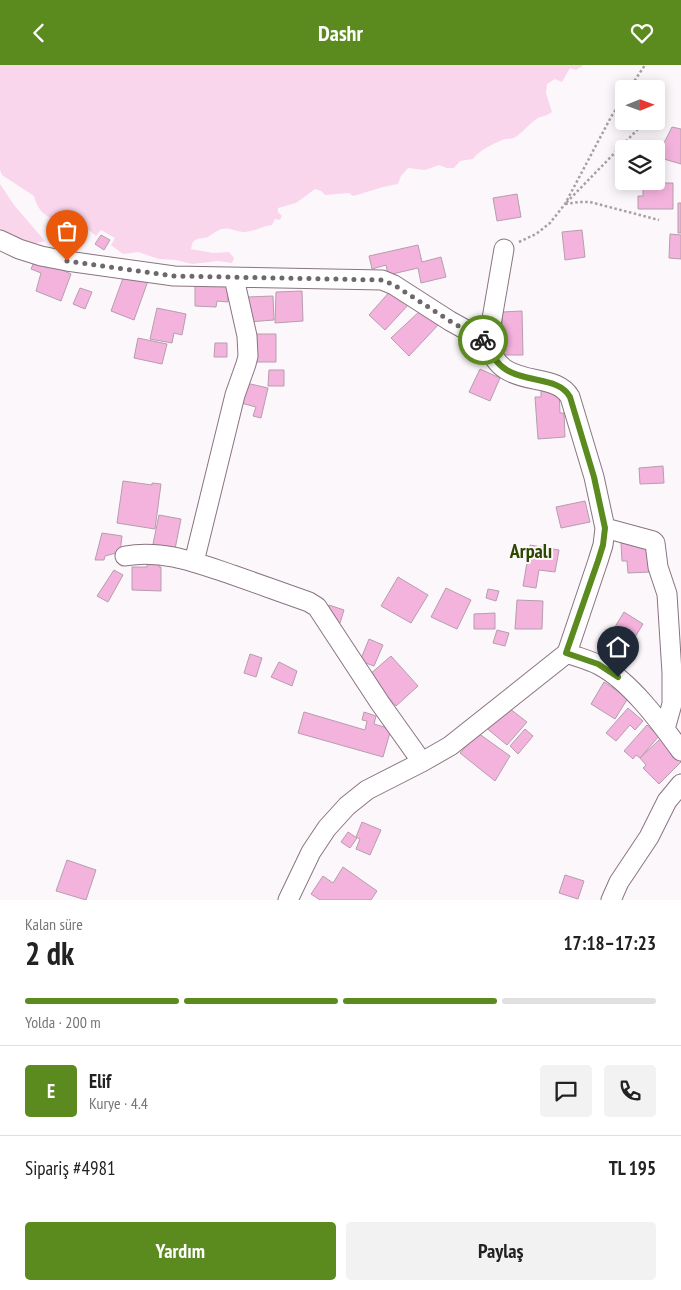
<!DOCTYPE html>
<html lang="tr">
<meta charset="utf-8">
<style>
:root{--surface:#fff;--page:#f2f2f2;--text:#222;--muted:#767676;--line:#e0e0e0;--accent:#5b8a1e}
body{margin:0;font-family:"PT Sans Narrow",sans-serif;background:var(--page);color:var(--text);height:100vh;display:flex;flex-direction:column;font-size:19px;white-space:nowrap}
*{box-sizing:border-box;margin:0}
p{font-size:16px;color:var(--muted)}
.icon{flex:none;width:28px;height:28px;fill:none;stroke:currentColor;stroke-width:2;stroke-linecap:round;stroke-linejoin:round}
.map{position:relative;height:835px;overflow:hidden}
.side{display:flex;flex-direction:column;background:var(--surface);flex:1}
.side>*{flex:none}
.needle{width:32px;rotate:89deg}
.buttons{position:absolute;left:615px;top:15px;display:grid;gap:10px}
.buttons a{display:grid;place-items:center;width:50px;height:50px;border-radius:5px;background:var(--surface);box-shadow:0 2px 12px #0003;font-size:25px}
.pin{position:absolute;display:grid;place-items:center;width:42px;height:42px;color:#fff;margin:-51px -21px;border-radius:50% 50% 50% 0;rotate:-45deg;box-shadow:0 0 5px #0007}
.pin .icon{rotate:45deg}
.courier{position:absolute;display:grid;place-items:center;width:50px;height:50px;margin:-25px;border:4px solid #5b8a1e;border-radius:50%;background:#fff;color:#222;box-shadow:0 1px 6px #0007}
.headline em{font-style:normal;font-weight:600}
.headline div{display:flex;flex-direction:column-reverse}
.headline{display:flex;align-items:center;justify-content:space-between;height:85px;padding:0 25px}
h1{font-size:32px;font-weight:600;line-height:38px}
.bar{display:grid;grid-template-columns:repeat(4,1fr);gap:8px 5px;align-content:center;height:60px;padding:0 25px}
.bar i{height:6px;border-radius:4px;background:var(--line)}
.bar .current{background:var(--accent)}
.bar p{grid-column:span 4}
.line{display:flex;align-items:center;gap:12px;padding:0 25px;border-top:1px solid var(--line)}
.line div{flex:1}
.round{display:grid;place-items:center;flex:none;width:52px;height:52px;border-radius:5px;background:var(--page)}
.primary-button{display:flex;gap:10px;margin-top:auto;padding:10px 25px}
.primary-button a{flex:1;height:58px;border-radius:5px;background:var(--accent);color:#fff;font-size:20px;font-weight:600;line-height:58px;text-align:center}
.primary-button a+a{background:var(--page);color:var(--text)}
header{display:flex;justify-content:space-between;align-items:center;height:65px;padding:0 25px;background:var(--accent);color:#fff;font-size:22px;font-weight:600}
.map>svg:first-child{display:block}
.green{fill:#fad6ec}
.building{fill:#f4b3dd;stroke:#b59eac}
.lines{fill:none;stroke-linecap:round;stroke-linejoin:round}
.minor-casing{stroke:#8a7482;stroke-width:21}
.path{stroke:#a6a0a3;stroke-width:2.5;stroke-dasharray:2.5 2.5;stroke-linecap:butt}
.minor{stroke:#fff;stroke-width:19}
.done{stroke:#6e676b;stroke-width:5;stroke-dasharray:0 9}
.route{stroke:#5b8a1e;stroke-width:6}
.labels{text-anchor:middle;stroke-width:4;stroke-linejoin:round;paint-order:stroke}
.quarter-label{font-size:20px;font-weight:bold;fill:#2c4900;stroke:#fcf7fa}
</style>
<header><svg class="icon" aria-label="back" viewBox="0 0 24 24"><path d="M15 5l-7 7 7 7"/></svg>Dashr<svg class="icon" aria-label="heart" viewBox="0 0 24 24"><path d="M12 20l-8-8c-3-5 5-10 8-4 3-6 11-1 8 4z"/></svg></header>
<div class="map">
<svg width="681" height="835" viewBox="0 0 681 835">
<rect width="100%" height="100%" fill="#fcf7fa"/>
<path class="green" d="M0,0H584L576,5L570,3L562,17L555,14L547,19L546,28L552,47C547,51 543,51 538,53C530,58 524,66 517,71C512,75 507,73 502,75C493,79 478,86 473,94L460,96L454,103H447L439,100L425,105L408,103L401,111L398,119C383,121 368,127 353,131L349,128L325,130L321,126L315,124L296,138L278,143V147L282,151L280,155L275,154L272,160C262,161 256,166 245,167C238,167 236,165 230,164C221,162 214,168 208,172C203,174 197,172 193,177C192,179 192,181 191,184L213,188L229,187L234,193L232,198L218,196L192,199L176,195L159,194L138,187L123,189L111,180L115,173L101,165L96,171L86,163L81,162L78,157C57,156 40,155 34,131L2,110L0,105Z
M0,119L14,140L45,176L22,182L0,169Z"/>
<path class="building" d="M672,62L681,64V99L657,92Z
M643,118H673V144H638V131H643Z
M517,129L521,152L497,156L493,133Z
M678,138H681V168H678Z
M582,165L585,192L565,195L562,167Z
M670,169L681,170V194L669,193Z
M101,170L110,175L104,185L95,179Z
M418,180L422,197L441,192L446,212L421,218L418,203L388,210L386,200L372,204L369,191Z
M34,197L46,202L49,199L71,209L61,236L36,226L41,208L31,204Z
M126,205L149,213L134,255L111,246Z
M195,219H228V237L217,236L216,242L195,241Z
M80,223L92,227L85,244L73,239Z
M392,224L409,239L385,265L369,250Z
M302,226L303,256L275,258L276,227Z
M273,231L274,255L248,257L247,232Z
M157,243L186,249L182,270L174,268L172,278L150,274Z
M422,244L439,259L409,291L391,273Z
M522,246L523,290H503L502,247Z
M252,269H276V297H252Z
M138,273L167,279L162,299L134,293Z
M215,278H227V292H214Z
M480,304L500,313L490,336L469,327Z
M269,305H284V321H268Z
M246,318L268,323L261,353L253,351L256,342L241,338Z
M559,324L560,348H564L565,372L538,374L535,332H541V325Z
M663,401L664,418L640,419L639,403Z
M123,416L152,420V418L161,419L155,464L117,458Z
M585,436L590,457L561,463L556,442Z
M159,450L181,454L175,484L153,479Z
M102,468L122,471L120,487L105,491L104,495H95Z
M648,477L650,507L628,508L627,496H622L621,478Z
M530,480L559,485L555,507L539,505L536,523L523,521Z
M147,493H159V502H161V526L132,525V502H147Z
M114,505L123,510L108,537L97,531Z
M398,512L428,530L411,558L381,541Z
M446,523L471,535L457,564L431,552Z
M488,524L499,526L496,536L486,533Z
M517,535L543,536L542,564H515Z
M329,540L344,545L340,558L325,554Z
M624,547L643,559L623,592L604,580Z
M495,548V564H474V549Z
M497,565L509,568L505,581L493,578Z
M369,574L383,580L374,601L360,596Z
M250,589L262,593L256,612L244,608Z
M391,591L418,621L396,641L369,610Z
M279,597L297,606L292,621L271,612Z
M604,617L628,633L615,654L591,639Z
M505,640L527,657L507,680L484,661Z
M628,643L643,656L635,665L630,660L616,676L606,668Z
M304,647L365,665L367,656L362,655L364,647L376,651L374,659L391,664L383,692L298,668Z
M647,660L659,671L640,693L636,690L633,694L624,686Z
M525,664L533,671L518,689L510,681Z
M478,668L510,691L495,716L460,688Z
M660,674L681,697L659,719L643,703L646,700L640,693Z
M362,757L381,765L370,790L356,784L360,774L356,772Z
M348,767L357,773L350,783L341,777Z
M67,795L96,805L86,835L56,826Z
M343,802L377,826L371,835H320L311,829L323,811L333,818Z
M565,810L584,816L578,834L559,828Z"/>
<g class="lines">
<g class="minor-casing">
<path id="minor" d="M0,175L19,184L41,191L67,196L174,211L382,215L394,220L450,256L488,277C499,327 555,304 570,332L594,412L605,463L603,480L598,496L567,588L450,681L422,697L367,725L347,741L327,763L311,787L288,835
M488,277L504,184
M605,463L653,476L655,478L658,502L667,529L672,608V639L665,664
M125,491C163,484 197,498 233,510C258,519 284,528 309,537L317,542L380,638L422,697
M194,497L235,330L246,299L248,291L247,271L234,213
M567,588C577,592 589,595 599,600C630,616 660,657 681,686
M611,835L619,817L649,772L667,736L681,719"/>
</g>
<path class="path" d="M629,24L645,0
M638,64L565,139L579,137H590L659,155
M519,177L536,169L550,158L565,139L611,52L624,32"/>
<use href="#minor" class="minor"/>
</g>
<g class="lines">
<path class="done" d="M67,196L174,211L382,215L394,220L450,256L483,275"/>
<path class="route" d="M483,275L488,277C499,327 555,304 570,332L594,412L605,463L603,480L598,496L566,588L598,599L618,612"/>
</g>
<g class="labels">
<g class="quarter-label">
<text x="531" y="493">Arpalı</text>
</g>
</g>
</svg>
<div class="buttons">
<a><svg class="needle" viewBox="-14 -14 28 28"><path d="M0-13l5 13h-10z" fill="#e53935"/><path d="M0 13l5-13h-10z" fill="#767676"/></svg></a>
<a><svg class="icon" aria-label="layers" viewBox="0 0 24 24"><path d="M12 4l9 5-9 5-9-5zM3 14l9 5 9-5"/></svg></a>
</div>
<div class="pin" style="left:67px;top:196px;background:#ea580c"><svg class="icon" aria-label="bag" viewBox="0 0 24 24"><path d="M5 8h14l-1 12H6zM9 8a3 3 0 0 1 6 0"/></svg></div>
<div class="pin" style="left:618px;top:612px;background:#1f2937"><svg class="icon" aria-label="home" viewBox="0 0 24 24"><path d="M3 11l9-7 9 7M6 9v11h12V9"/></svg></div>
<div class="courier" style="left:483px;top:275px"><svg class="icon" aria-label="bike" viewBox="0 0 24 24"><circle cx="6" cy="16" r="4"/><circle cx="18" cy="16" r="4"/><path d="M6 16l4-8h5l3 8M10 8l3 8H6M13 5h3"/></svg></div>
</div>
<section class="side">
<div class="headline"><div><h1>2 dk</h1><p>Kalan süre</p></div><em>17:18–17:23</em></div>
<div class="bar"><i class="current"></i><i class="current"></i><i class="current"></i><i></i><p>Yolda · 200 m</p></div>
<div class="line" style="height:90px"><b class="round" style="background:var(--accent);color:#fff">E</b><div><b>Elif</b><p>Kurye · 4.4</p></div><a class="round"><svg class="icon" aria-label="chat" viewBox="0 0 24 24"><path d="M4 5h16v11H9l-5 4z"/></svg></a><a class="round"><svg class="icon" aria-label="phone" viewBox="0 0 24 24"><path d="M5 4h4l2 5-3 2q2 4 5 5l2-3 5 2v4C11 20 4 13 5 4z"/></svg></a></div>
<div class="line" style="height:65px"><div>Sipariş #4981</div><b>TL 195</b></div>
<div class="primary-button"><a>Yardım</a><a>Paylaş</a></div>
</section>
